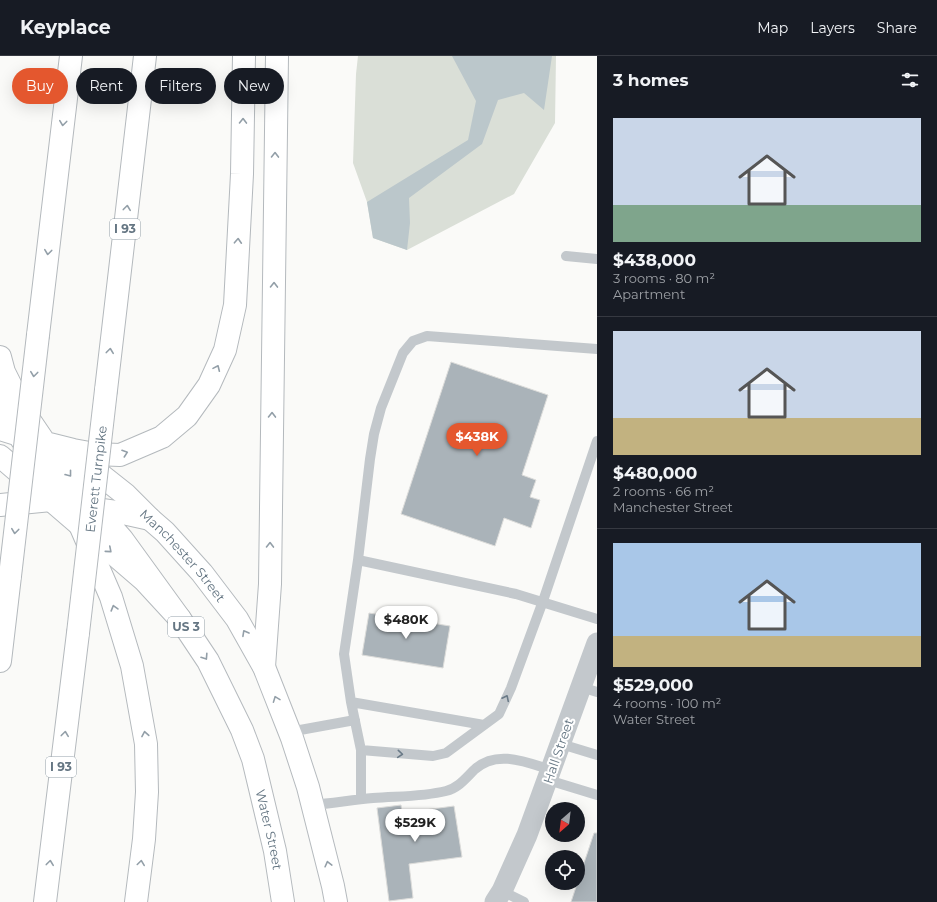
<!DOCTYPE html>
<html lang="en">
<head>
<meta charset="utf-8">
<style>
	body { margin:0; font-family:Montserrat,sans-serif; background:#242831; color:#f1f3f6; height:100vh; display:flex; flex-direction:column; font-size:15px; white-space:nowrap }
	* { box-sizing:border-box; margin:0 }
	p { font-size:13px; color:#9ea1a6 }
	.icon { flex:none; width:22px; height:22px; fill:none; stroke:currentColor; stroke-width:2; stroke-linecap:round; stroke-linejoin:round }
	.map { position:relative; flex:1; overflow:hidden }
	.side { display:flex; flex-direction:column; background:#171b24; width:340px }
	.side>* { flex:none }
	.hud { position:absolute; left:12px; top:12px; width:380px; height:36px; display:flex; gap:8px }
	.needle { width:26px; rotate:208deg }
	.controls { position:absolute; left:545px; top:746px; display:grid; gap:8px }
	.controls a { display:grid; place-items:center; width:40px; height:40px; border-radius:50%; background:#171b24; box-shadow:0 4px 16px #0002; font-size:20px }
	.price { position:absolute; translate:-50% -34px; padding:0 9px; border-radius:14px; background:#fff; color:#222; font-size:13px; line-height:26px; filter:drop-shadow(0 1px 2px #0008) }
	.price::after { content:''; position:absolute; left:50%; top:24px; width:12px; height:9px; margin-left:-6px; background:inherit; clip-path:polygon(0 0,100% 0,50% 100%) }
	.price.selected { background:#e4572e; color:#fff }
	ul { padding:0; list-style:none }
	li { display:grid; align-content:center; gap:8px; height:212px; padding:0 16px }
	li+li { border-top:1px solid #363941 }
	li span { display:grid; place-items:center; height:124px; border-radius:0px; color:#555 }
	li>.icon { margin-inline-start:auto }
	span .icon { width:72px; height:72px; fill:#fffc; stroke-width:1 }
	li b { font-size:17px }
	h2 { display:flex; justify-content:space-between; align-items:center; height:48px; padding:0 16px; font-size:17px }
	.pill { padding:0 14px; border-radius:18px; background:#171b24; box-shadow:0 4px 16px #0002; font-size:14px; line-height:36px }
	.pill.selected { background:#e4572e; color:#fff }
	header { display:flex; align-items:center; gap:24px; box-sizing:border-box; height:56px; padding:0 20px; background:#171b24; border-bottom:1px solid #363941 }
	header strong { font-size:19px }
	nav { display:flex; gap:22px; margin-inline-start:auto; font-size:14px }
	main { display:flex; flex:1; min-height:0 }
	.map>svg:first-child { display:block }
	.green { fill:#dadfd7 }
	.water { fill:#bbc7cb }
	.building { fill:#aab3b9; stroke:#dcdcda }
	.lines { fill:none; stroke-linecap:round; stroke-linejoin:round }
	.primary-casing { stroke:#b5babe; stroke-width:24 }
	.highway-casing { stroke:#b4b9bd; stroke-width:24 }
	.lane { stroke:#c3c8cc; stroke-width:10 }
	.street { stroke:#c3c8cc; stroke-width:21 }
	.primary { stroke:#fff; stroke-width:22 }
	.highway { stroke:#fff; stroke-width:22 }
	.highway-bridge-casing { stroke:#b4b9bd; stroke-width:24; stroke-linecap:butt }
	.highway-bridge { stroke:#fff; stroke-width:22 }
	.oneway { stroke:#939fa8 }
	.oneway2 { stroke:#6a7a87 }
	.labels { text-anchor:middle; stroke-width:4; stroke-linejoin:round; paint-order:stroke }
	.shield { fill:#fff; stroke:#939fa8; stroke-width:1 }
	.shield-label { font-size:12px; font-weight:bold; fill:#657683 }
	.street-label { font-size:13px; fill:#657683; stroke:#fff }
</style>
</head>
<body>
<header>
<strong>Keyplace</strong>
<nav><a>Map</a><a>Layers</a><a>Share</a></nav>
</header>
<main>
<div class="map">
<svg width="597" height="846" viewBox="0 0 597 846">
	<rect width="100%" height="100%" fill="#fafaf8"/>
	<!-- green -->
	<path class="green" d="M 358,0 L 556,0 L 555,67 L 514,138 L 407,194 L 373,182 L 367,146 L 353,107 L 356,18 Z"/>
	<!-- water -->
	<path class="water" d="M 452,0 L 552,0 L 544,54 L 524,37 L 498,44 L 482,88 L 409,142 L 410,167 L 407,194 L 373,182 L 367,146 L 468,84 L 476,45 Z"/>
	<!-- building -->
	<path class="building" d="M 451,306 L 548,339 L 522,419 L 536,424 L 530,441 L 540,444 L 531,472 L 504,462 L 495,490 L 401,458 Z
		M 369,557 L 450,570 L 443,612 L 362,599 Z
		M 401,749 L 402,757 L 454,750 L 462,801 L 409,808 L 413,842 L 389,845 L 377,752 Z
		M 594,777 L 597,777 L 597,846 L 571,846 Z"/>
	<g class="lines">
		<defs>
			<g id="primary">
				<path d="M 0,337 L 26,358"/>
				<path id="s1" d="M 0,400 L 145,525 L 180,563 L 208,605 L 242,674 L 253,703 L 275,795 L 283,846"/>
				<path id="s2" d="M 83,405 L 126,439 L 150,463 L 165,476 L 202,517 L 237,563 L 264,611 L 292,682 L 308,731 L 333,830 L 336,846"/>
			</g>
			<path id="highway" d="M 38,279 L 71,0
				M 0,301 L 4,316 L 24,356 L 45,387 L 99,457 L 122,483 L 180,563
				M 106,334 L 145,0
				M 0,353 L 65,444 L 80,469 L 111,541 L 132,610 L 146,688 L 147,736 L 144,783 L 136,846
				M 0,373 L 45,387 L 73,394 L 95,398 L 120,399 L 162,381 L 187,360 L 209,329 L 225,294 L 235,249 L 242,118 L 244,0
				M 0,449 L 51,444 L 65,444 L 95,453 L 123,457 L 150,463
				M 0,605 L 10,520
				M 264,611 L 270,528 L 277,0
				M 45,846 L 78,577"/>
		</defs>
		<!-- primary casing -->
		<use href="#primary" class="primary-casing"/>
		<!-- highway casing -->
		<use href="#highway" class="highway-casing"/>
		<!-- lane -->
		<path class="lane" d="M 566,200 L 597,203
			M 358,504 L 370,403 L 374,378 L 381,352 L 403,297 L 413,285 L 427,280 L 597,293
			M 581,631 L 597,636
			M 351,646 L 361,694 L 361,743
			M 484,669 L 351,646 L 344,598 L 358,504 L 516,538 L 597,563
			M 289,676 L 355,664
			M 561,688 L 597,699
			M 361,694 L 433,700 L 446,697 L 499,658 L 511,632 L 543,545 L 597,385
			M 548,724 L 597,739
			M 313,749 C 333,747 353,744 373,742 C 397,740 422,741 446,735 C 458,732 465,723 474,714 C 496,693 526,706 551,714
			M 502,835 L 524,846"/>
		<!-- street -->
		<path class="street" d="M 495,846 L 502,835 L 527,779 L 597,587"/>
		<!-- primary -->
		<use href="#primary" class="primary"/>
		<!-- highway -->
		<use href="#highway" class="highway"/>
		<defs>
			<g id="highway-bridge">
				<path d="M 10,520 L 38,279"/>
				<path id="s3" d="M 78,577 L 106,334"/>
			</g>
		</defs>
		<!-- highway-bridge casing -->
		<use href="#highway-bridge" class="highway-bridge-casing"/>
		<!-- highway-bridge -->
		<use href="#highway-bridge" class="highway-bridge"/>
	</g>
	<!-- one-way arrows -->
	<defs><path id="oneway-chevron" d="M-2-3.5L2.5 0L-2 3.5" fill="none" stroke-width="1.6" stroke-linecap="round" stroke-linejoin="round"/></defs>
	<g class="oneway">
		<use href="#oneway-chevron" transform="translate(243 65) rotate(-89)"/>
		<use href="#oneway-chevron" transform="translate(63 67) rotate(97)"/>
		<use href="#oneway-chevron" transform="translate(275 99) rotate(-89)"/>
		<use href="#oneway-chevron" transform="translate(127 152) rotate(-83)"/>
		<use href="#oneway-chevron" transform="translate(238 185) rotate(-87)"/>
		<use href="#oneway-chevron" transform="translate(48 196) rotate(97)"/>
		<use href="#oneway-chevron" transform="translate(274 229) rotate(-89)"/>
		<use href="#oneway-chevron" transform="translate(110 295) rotate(-83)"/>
		<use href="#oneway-chevron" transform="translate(217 312) rotate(-66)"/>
		<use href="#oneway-chevron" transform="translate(34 318) rotate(97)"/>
		<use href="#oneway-chevron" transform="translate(272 359) rotate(-89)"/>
		<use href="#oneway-chevron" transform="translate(125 397) rotate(-19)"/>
		<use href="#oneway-chevron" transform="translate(69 418) rotate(52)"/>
		<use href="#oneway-chevron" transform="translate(15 475) rotate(97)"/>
		<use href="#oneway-chevron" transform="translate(270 489) rotate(-89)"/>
		<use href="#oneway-chevron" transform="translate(109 494) rotate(41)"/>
		<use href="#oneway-chevron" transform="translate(114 552) rotate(-106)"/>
		<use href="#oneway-chevron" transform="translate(245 577) rotate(-119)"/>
		<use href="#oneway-chevron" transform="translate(205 601) rotate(57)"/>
		<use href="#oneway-chevron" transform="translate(276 643) rotate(-111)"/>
		<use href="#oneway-chevron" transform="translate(65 678) rotate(-83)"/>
		<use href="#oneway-chevron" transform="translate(145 678) rotate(-100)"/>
		<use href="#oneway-chevron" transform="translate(50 807) rotate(-83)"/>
		<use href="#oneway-chevron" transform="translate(141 807) rotate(-82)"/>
		<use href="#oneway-chevron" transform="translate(328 808) rotate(-104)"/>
	</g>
	<g class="oneway2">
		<use href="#oneway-chevron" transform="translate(506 642) rotate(-64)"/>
		<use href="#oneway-chevron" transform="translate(400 698) rotate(5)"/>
	</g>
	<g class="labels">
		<!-- shield labels -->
		<g class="shield">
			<rect x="110" y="163" width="30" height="20" rx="3"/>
			<rect x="168" y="561" width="36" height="20" rx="3"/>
			<rect x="46" y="701" width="30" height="20" rx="3"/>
		</g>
		<g class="shield-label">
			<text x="125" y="177">I 93</text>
			<text x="186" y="575">US 3</text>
			<text x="61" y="715">I 93</text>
		</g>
		<!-- street labels -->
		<g class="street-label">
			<text dy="5" stroke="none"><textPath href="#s3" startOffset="155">Everett Turnpike</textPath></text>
			<text dy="5" stroke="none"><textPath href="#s2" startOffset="138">Manchester Street</textPath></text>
			<text transform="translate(558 695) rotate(-71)" y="5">Hall Street</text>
			<text dy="5" stroke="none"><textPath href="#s1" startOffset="474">Water Street</textPath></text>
		</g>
	</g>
</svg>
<div class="controls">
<a><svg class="needle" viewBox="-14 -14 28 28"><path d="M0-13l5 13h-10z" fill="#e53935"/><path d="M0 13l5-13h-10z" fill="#9ea1a6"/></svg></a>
<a><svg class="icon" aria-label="locate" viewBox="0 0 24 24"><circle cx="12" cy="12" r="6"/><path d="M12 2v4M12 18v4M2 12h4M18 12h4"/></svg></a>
</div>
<b class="price selected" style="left:477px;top:401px">$438K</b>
<b class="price" style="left:406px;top:584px">$480K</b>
<b class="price" style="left:415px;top:787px">$529K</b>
<div class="hud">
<a class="pill selected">Buy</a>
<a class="pill">Rent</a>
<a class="pill">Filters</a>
<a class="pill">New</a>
</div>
</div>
<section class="side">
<h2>3 homes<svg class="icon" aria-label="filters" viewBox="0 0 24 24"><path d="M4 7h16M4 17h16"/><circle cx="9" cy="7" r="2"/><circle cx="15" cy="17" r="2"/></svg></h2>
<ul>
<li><span style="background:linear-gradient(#c9d6e8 70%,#7fa58c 0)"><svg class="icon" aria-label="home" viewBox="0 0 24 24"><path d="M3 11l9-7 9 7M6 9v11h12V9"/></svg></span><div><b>$438,000</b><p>3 rooms · 80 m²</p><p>Apartment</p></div></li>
<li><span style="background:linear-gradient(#c9d6e8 70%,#c2b280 0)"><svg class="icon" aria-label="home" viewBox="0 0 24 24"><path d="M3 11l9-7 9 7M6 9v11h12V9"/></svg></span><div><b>$480,000</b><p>2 rooms · 66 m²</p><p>Manchester Street</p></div></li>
<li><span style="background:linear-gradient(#a9c7e8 75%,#c2b280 0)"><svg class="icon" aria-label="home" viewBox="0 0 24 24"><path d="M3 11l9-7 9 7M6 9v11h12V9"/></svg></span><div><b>$529,000</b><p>4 rooms · 100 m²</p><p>Water Street</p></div></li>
</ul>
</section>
</main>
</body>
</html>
